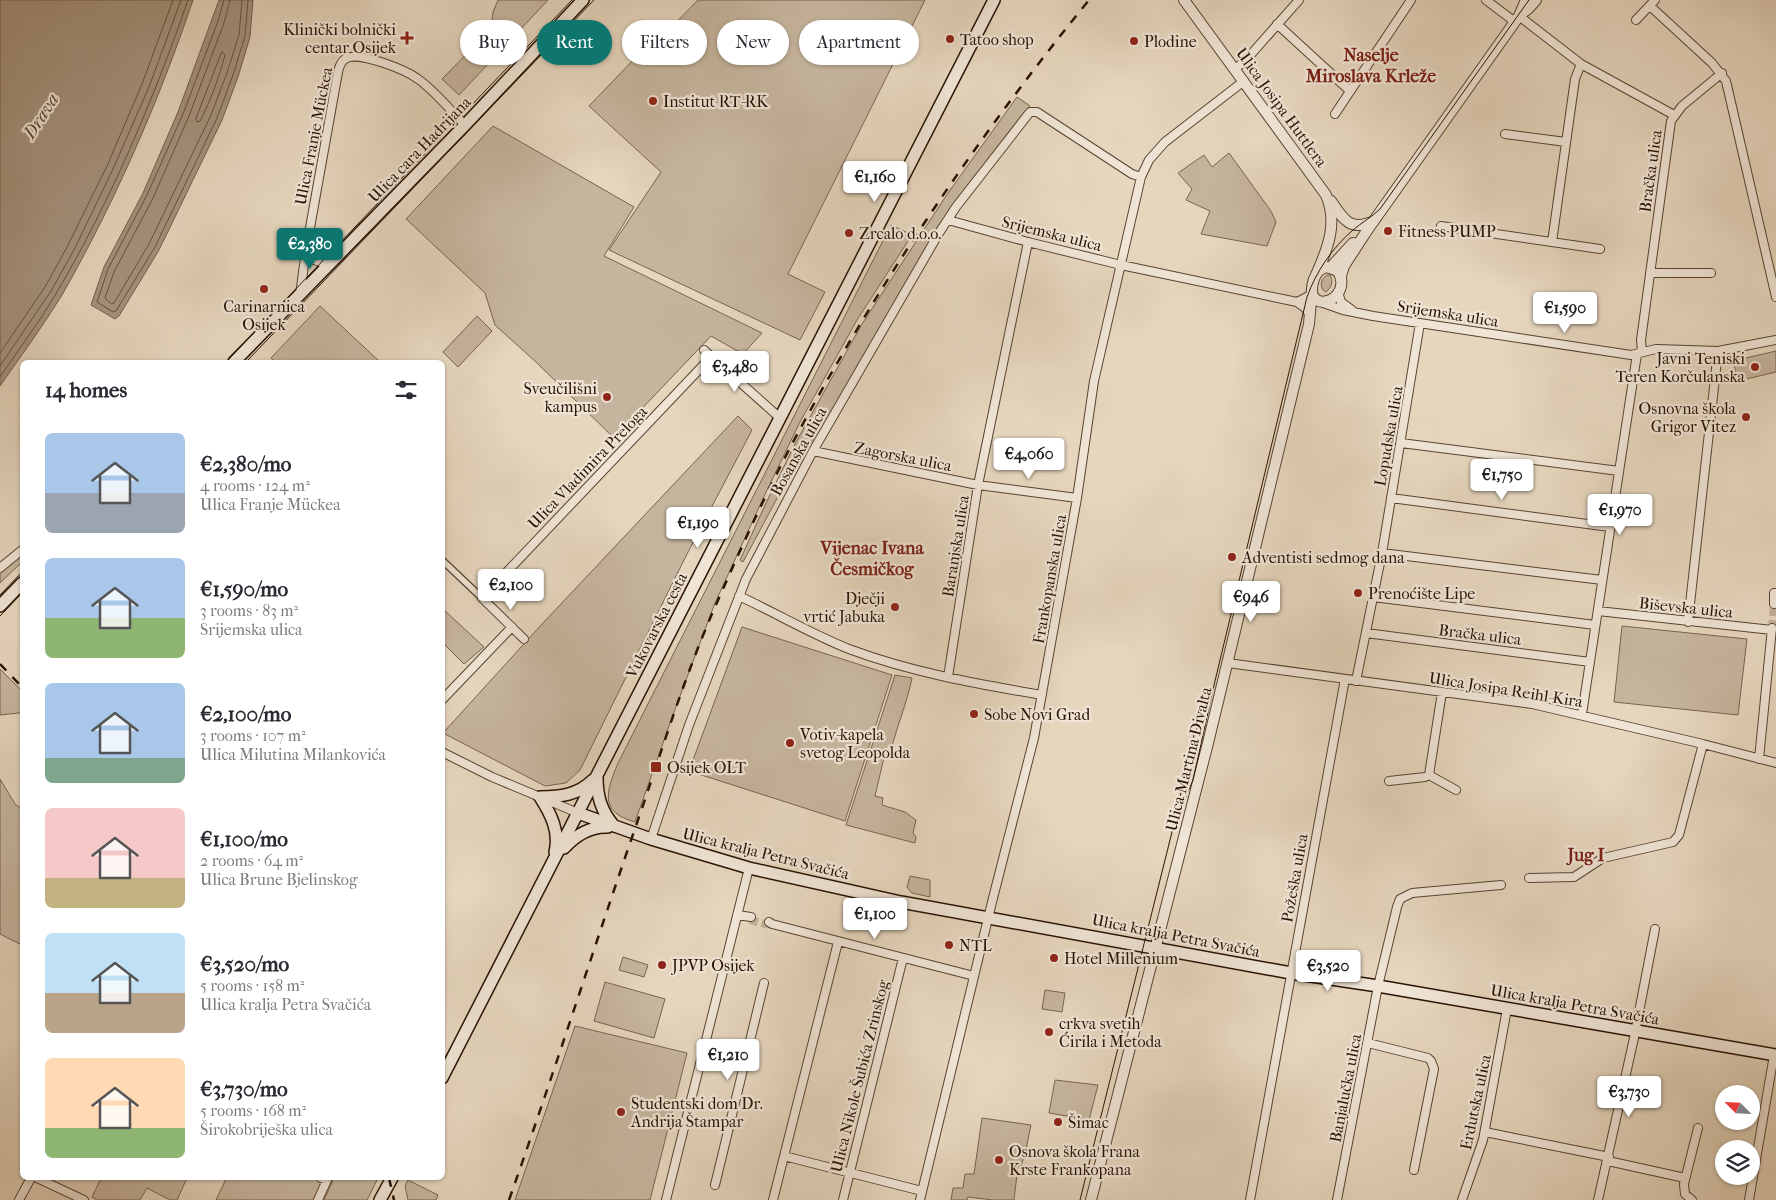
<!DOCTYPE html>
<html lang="en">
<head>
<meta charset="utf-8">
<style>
	body { margin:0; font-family:"IM FELL French Canon",serif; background:#f7f7f7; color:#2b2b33; height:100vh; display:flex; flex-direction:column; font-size:19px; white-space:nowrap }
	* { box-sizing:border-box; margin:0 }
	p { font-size:16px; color:#7c7c81 }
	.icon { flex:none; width:28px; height:28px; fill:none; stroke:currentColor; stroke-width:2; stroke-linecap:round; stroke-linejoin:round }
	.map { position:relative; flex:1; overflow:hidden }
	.side { position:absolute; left:20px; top:360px; width:425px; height:820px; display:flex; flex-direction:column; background:#fff; border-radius:8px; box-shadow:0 1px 4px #0004 }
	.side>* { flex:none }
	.banner { position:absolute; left:460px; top:20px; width:475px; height:45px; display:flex; gap:10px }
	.needle { width:32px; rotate:294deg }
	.controls { position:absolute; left:1715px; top:1085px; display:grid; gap:10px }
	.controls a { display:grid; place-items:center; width:45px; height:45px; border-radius:50%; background:#fff; box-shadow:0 1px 4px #0004; font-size:25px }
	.price { position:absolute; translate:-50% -42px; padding:0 11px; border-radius:5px; background:#fff; color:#222; font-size:16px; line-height:32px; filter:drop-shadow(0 1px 2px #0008) }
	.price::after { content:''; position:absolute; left:50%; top:30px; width:15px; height:11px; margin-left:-8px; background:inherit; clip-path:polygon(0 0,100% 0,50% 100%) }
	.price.on { background:#0f766e; color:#fff }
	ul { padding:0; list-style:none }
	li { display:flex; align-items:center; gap:15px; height:125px; padding:0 25px }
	li span { display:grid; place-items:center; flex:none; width:140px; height:100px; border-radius:8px; color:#555 }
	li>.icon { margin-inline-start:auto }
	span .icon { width:60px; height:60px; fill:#fffc; stroke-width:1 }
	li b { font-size:21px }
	h2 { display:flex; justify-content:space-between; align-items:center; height:60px; padding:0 25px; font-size:21px }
	.tag { padding:0 18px; border-radius:22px; background:#fff; box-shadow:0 1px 4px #0004; font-size:18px; line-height:45px }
	.tag.on { background:#0f766e; color:#fff }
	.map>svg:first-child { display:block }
	.green { fill:#c6b59e; stroke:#776450 }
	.water { fill:#a5937e; stroke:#735f4c }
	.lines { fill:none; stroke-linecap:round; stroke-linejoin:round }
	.shore { stroke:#665240; stroke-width:1 }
	.minor-tunnel { stroke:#c0af98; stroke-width:8; stroke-dasharray:8 4; stroke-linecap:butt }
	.pedestrian-casing { stroke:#584331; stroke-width:8 }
	.minor-casing { stroke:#584331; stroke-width:10 }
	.tertiary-casing { stroke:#584331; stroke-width:12 }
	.secondary-casing { stroke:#281202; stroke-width:14 }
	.pedestrian { stroke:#efe4d5; stroke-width:5.5 }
	.minor { stroke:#efe4d5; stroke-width:8 }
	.tertiary { stroke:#efe4d5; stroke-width:10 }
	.secondary { stroke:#efe4d5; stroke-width:11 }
	.tram { stroke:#281202; stroke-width:1 }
	.rail { stroke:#281202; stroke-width:2.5; stroke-dasharray:9 9; stroke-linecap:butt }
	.poi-dot { fill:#8f2418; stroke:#efe4d5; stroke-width:2 }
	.labels { text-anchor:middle; stroke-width:4.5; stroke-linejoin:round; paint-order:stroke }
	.poi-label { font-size:16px; fill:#281202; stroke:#efe4d5; text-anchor:start }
	.street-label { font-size:16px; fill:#281202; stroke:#efe4d5 }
	.neighbourhood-label { font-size:18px; font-weight:bold; fill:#7a1f14; stroke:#efe4d5 }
	.water-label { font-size:18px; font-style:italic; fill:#5a4634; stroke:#efe4d5 }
</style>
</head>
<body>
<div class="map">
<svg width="1776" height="1200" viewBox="0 0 1776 1200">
	<rect width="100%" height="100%" fill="#e6d6be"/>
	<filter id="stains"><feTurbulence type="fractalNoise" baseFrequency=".004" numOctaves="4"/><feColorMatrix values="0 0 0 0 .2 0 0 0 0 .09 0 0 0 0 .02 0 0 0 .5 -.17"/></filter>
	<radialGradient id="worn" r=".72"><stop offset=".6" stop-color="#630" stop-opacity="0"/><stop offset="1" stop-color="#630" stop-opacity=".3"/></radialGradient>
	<!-- green -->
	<path class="green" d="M 498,0 L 548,0 L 459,95 L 442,79 L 491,29 L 493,12 Z
		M 698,0 L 925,0 L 788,274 L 825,292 L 800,340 L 609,250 L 661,172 L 589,106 L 665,27 L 669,30 Z
		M 1017,97 L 1030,106 L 957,199 L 802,464 L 797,461 L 743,562 L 740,560 L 766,503 L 796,442 L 862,324 L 948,193 Z
		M 493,126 L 634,207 L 604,256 L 762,333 L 743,354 L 711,336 L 614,438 L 537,363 L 495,325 L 485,293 L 406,219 Z
		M 1229,153 L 1271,211 L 1276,222 L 1267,246 L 1201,234 L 1210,211 L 1186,200 L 1192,189 L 1178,173 L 1204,155 L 1212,167 Z
		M 891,225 L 912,235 L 857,320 L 800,422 L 767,490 L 715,603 L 674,712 L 635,822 C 599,812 606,792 618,763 Z
		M 1327,275 L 1330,275 C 1334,281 1331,288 1326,292 L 1323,290 C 1320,285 1321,279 1327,275 Z
		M 320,306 L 380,362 L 276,362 L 271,358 Z
		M 477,316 L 492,331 L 458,367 L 443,352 Z
		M 1776,351 L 1776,372 L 1738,381 L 1733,361 Z
		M 738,416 L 752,430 L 686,556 L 580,770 L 566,783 L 545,786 L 443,733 L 543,623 Z
		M 22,554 L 22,562 L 0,583 L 0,572 Z
		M 442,608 L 484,647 L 464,664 L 443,643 Z
		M 1622,626 L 1747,639 L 1738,715 L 1614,702 Z
		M 742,627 L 892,675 L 845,821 L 689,771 Z
		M 0,669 L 22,691 L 22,709 L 19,713 L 0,715 Z
		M 895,675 L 912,678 C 907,703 897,726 891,750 L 886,749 L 875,796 L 883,798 L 882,805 L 905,812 L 916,820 L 913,833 L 916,837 L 915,843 L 846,825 Z
		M 0,779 L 15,804 L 22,809 L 22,945 L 0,934 Z
		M 910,876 L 930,880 L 930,897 L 912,893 L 907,887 Z
		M 623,957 L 648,965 L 644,977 L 619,970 Z
		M 605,982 L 665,999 L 654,1038 L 594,1021 Z
		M 1045,990 L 1065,993 L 1062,1012 L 1042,1009 Z
		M 575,1026 L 687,1053 L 650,1200 L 515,1200 Z
		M 1055,1080 L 1098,1085 L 1089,1120 L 1049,1113 Z
		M 982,1118 L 1031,1125 L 1025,1154 L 1021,1166 L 1018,1166 L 1014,1200 L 993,1200 L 968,1197 L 967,1200 L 951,1200 L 953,1188 L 963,1188 L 965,1174 L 974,1174 Z
		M 101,1178 L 187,1178 L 177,1200 L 170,1200 L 147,1188 L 140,1200 L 97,1200 L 92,1197 Z
		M 225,1178 L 315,1178 L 324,1182 L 315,1200 L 216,1200 L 226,1179 Z
		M 334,1178 L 378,1178 L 367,1200 L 324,1200 Z
		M 408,1180 L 438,1195 L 436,1200 L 408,1200 L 405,1186 Z"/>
	<!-- water -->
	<path class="water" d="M 0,0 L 193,0 C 159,101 115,202 62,295 C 43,326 21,356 0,386 Z
		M 219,0 L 253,0 L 250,37 L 238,77 L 222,120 L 159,250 L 119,316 L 115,319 L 91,305 L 104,267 L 143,193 L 178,112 Z"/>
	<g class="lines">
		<!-- shore -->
		<path class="shore" d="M 224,0 L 218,21 L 183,114 L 147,195 L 108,269 L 97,302 L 113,312 L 116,311 L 155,247 L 217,118 L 233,75 L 245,36 L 248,0
			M 230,0 L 224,23 L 189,116 L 153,198 L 114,272 L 105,298 L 111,304 L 114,303 L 149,244 L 211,115 L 227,73 L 239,35 L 242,0
			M 222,52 L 225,55 C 219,77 211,100 200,121 L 197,122 L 196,119 Z
			M 0,353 L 45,287 L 67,247 L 107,166 L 142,84 L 173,0
			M 0,366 L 51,291 L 74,250 L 113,169 L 149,87 L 181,0
			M 0,377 C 19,349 40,321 57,292 C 111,200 153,101 188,0"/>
		<!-- minor-tunnel -->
		<path class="minor-tunnel" d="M 1772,628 L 1774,604
			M 750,920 L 768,925"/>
		<defs>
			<path id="pedestrian" d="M 442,560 L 482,598"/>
			<path id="minor" d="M 1486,0 L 1515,22
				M 1650,6 L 1712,63 L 1726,81 L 1776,297
				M 1519,16 L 1581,64 L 1674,115
				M 1636,20 L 1655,0
				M 1277,24 L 1350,91
				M 1235,69 L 1246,60 L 1299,0
				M 1335,114 L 1411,0
				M 1505,134 L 1566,142
				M 948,220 L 1028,242 L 1121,265 L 1297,302
				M 1441,226 L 1600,249
				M 1552,242 L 1575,79 L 1581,64
				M 306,250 C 310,260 320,264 331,263
				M 1650,273 L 1711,273
				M 1338,292 L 1341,302 L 1352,310
				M 300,295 L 306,250 L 338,72 C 339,68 340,62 345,59 C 357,50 406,70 418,79 C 435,91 450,110 465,125
				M 1323,303 L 1343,310 L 1373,316 L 1631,355 L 1656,349 L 1718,351 L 1776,340
				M 1310,315 L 1305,308 L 1297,302 L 1307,297 L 1312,293
				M 704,350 L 780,418
				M 1642,352 L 1641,340 L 1671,121 L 1682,106 L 1722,73
				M 1401,443 L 1619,471
				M 813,451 L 978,485 L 1077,498
				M 1391,498 L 1610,527
				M 1382,553 L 1602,580
				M 0,568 L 22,550
				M 739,596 C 776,613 811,634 849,649 C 910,672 977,684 1042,695
				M 1373,597 L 1595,625
				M 1774,604 L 1774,593 L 1776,593
				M 1598,611 L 1772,630
				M 1688,622 L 1718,351
				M 1366,633 L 1590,662
				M 524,639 L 482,598 L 712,356
				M 1228,663 L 1532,704 L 1703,744 L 1776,763
				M 948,677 L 978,485 L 1028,242
				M 1356,681 L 1382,553 L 1420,323
				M 442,700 L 512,627
				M 1582,714 L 1637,354
				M 442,752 L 492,777 L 578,813
				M 1759,759 L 1772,628
				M 1429,775 L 1456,790
				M 1389,781 L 1425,777 L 1429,775 L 1442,692
				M 651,839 L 689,725 L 746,579 L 813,451 L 939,233 L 956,207 L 1030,112 L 1037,112 L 1132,174 L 1141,177
				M 1529,878 L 1574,877 L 1603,858 L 1673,842 L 1679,835 L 1703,744
				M 737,915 L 751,917
				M 769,922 L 772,924 L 974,976
				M 1368,1043 L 1428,1058 L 1431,1061 L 1434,1069 L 1414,1170
				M 1485,1132 L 1609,1157
				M 784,1156 L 922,1191
				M 1608,1161 L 1685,1178
				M 37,1178 L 84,1200
				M 715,1185 L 764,983
				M 19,1200 L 31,1178
				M 318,1200 L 327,1180 L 321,1178
				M 666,1200 L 749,868
				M 773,1200 L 838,942
				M 843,1200 L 903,958
				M 920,1200 L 992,902 L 1034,738 L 1077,498 L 1094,381 L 1141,177 L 1149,160 L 1165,142 L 1244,81
				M 1250,1200 L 1345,679
				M 1337,1200 L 1378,986 L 1397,907 L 1400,899 L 1412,893 L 1501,885
				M 1462,1200 L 1483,1140 L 1507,1009
				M 1598,1200 L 1634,1038 L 1655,929
				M 1692,1200 L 1685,1194 L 1684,1184 L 1698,1128
				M 1749,1200 L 1774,1055"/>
			<path id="tertiary" d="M 1184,0 L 1326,195 C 1338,223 1328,248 1316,275
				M 1520,15 L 1529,8 L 1536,0
				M 1331,201 C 1343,219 1350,232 1374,221
				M 1327,267 L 1338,271 C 1355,302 1301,317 1314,279 C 1316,273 1321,268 1327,267 Z
				M 1331,267 L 1353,243
				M 1341,276 L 1344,266 L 1368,229 L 1519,16 L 1526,0
				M 1091,1200 L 1208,743 L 1309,324 L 1312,289"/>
			<path id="secondary" d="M 234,362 L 465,125 L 583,0
				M 0,606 L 22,583
				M 597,777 C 597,796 601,811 614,826
				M 540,797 C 551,814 560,832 555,852
				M 540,797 C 560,797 578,795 593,780
				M 578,813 L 651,839 L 749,868 L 901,902 L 1291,973 L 1378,986 L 1776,1055
				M 564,848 C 576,835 590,826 608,827
				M 442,1078 L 994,0
				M 380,1200 L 392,1178"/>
		</defs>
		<!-- pedestrian casing -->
		<use href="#pedestrian" class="pedestrian-casing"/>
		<!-- minor casing -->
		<use href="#minor" class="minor-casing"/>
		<!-- tertiary casing -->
		<use href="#tertiary" class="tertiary-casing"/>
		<!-- secondary casing -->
		<use href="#secondary" class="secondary-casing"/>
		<!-- pedestrian -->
		<use href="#pedestrian" class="pedestrian"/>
		<!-- minor -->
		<use href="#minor" class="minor"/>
		<!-- tertiary -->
		<use href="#tertiary" class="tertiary"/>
		<!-- secondary -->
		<use href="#secondary" class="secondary"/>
		<!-- tram -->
		<path class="tram" d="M 226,362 L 572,0
			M 246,362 L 594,0
			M 0,595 L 22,572
			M 0,616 L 22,593
			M 1174,824 L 1193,780 L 1215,681 L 1307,297 C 1316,272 1332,248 1353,230 C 1361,223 1372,217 1380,209 L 1529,0
			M 1080,1200 L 1174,824 L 1194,735 L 1203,714"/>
		<!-- rail -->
		<path class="rail" d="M 0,664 L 22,687
			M 389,1178 L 394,1200
			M 509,1200 C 554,1073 595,944 639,817 C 663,747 685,675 715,607 C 741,548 768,488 799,431 C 882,278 979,135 1089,0"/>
	</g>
	<!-- markers -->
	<g class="poi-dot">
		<path d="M404.5 30.5h5v5h5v5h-5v5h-5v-5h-5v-5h5z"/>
		<circle cx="950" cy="39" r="5"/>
		<circle cx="1134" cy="41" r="5"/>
		<circle cx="653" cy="101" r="5"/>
		<circle cx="1388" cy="231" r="5"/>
		<circle cx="849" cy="233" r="5"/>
		<circle cx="264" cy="289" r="5"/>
		<circle cx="1755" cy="367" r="5"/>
		<circle cx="607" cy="397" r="5"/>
		<circle cx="1746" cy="417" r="5"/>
		<circle cx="1232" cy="557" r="5"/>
		<circle cx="1358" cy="593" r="5"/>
		<circle cx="895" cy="607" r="5"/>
		<circle cx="974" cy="714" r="5"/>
		<circle cx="790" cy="743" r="5"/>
		<rect x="650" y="761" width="12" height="12" rx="2.5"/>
		<circle cx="949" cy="945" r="5"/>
		<circle cx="1054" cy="958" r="5"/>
		<circle cx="662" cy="965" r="5"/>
		<circle cx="1049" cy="1032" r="5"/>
		<circle cx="621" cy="1112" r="5"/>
		<circle cx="1058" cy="1122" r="5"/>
		<circle cx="999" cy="1160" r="5"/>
	</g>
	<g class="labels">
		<!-- poi labels -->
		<g class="poi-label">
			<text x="396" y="35" text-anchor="end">Klinički bolnički<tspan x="396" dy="18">centar Osijek</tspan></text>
			<text x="960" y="45">Tatoo shop</text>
			<text x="1144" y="47">Plodine</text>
			<text x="663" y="107">Institut RT-RK</text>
			<text x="1398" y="237">Fitness PUMP</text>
			<text x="859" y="239">Zrcalo d.o.o.</text>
			<text x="264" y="312" text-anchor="middle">Carinarnica<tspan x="264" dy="18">Osijek</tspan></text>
			<text x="1745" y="364" text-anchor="end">Javni Teniski<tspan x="1745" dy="18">Teren Korčulanska</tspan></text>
			<text x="597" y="394" text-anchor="end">Sveučilišni<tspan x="597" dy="18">kampus</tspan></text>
			<text x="1736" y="414" text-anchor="end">Osnovna škola<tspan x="1736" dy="18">Grigor Vitez</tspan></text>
			<text x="1242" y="563">Adventisti sedmog dana</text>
			<text x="1368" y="599">Prenoćište Lipe</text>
			<text x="885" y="604" text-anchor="end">Dječji<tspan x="885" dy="18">vrtić Jabuka</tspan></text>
			<text x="984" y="720">Sobe Novi Grad</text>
			<text x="800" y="740">Votiv-kapela<tspan x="800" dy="18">svetog Leopolda</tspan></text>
			<text x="667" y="773">Osijek OLT</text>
			<text x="959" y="951">NTL</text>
			<text x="1064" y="964">Hotel Millenium</text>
			<text x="672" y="971">JPVP Osijek</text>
			<text x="1059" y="1029">crkva svetih<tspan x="1059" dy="18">Ćirila i Metoda</tspan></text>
			<text x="631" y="1109">Studentski dom Dr.<tspan x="631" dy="18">Andrija Štampar</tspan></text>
			<text x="1068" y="1128">Šimac</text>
			<text x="1009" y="1157">Osnova škola Frana<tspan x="1009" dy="18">Krste Frankopana</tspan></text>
		</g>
		<!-- street labels -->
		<g class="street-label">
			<text transform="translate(1282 107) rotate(54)" y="6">Ulica Josipa Huttlera</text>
			<text transform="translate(313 136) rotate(-79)" y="6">Ulica Franje Mückea</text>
			<text transform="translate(419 149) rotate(-46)" y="6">Ulica cara Hadrijana</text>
			<text transform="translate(1650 171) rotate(-82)" y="6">Bračka ulica</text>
			<text transform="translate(1052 233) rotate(14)" y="6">Srijemska ulica</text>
			<text transform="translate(1448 313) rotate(9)" y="6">Srijemska ulica</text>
			<text transform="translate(1388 436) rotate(-80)" y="6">Lopudska ulica</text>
			<text transform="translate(798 451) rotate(-61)" y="6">Bosanska ulica</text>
			<text transform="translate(903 456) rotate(11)" y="6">Zagorska ulica</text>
			<text transform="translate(587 467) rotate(-46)" y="6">Ulica Vladimira Preloga</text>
			<text transform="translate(955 546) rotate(-81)" y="6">Baranjska ulica</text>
			<text transform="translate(1049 579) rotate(-80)" y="6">Frankopanska ulica</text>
			<text transform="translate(1686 607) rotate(6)" y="6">Biševska ulica</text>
			<text transform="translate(656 625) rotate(-63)" y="6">Vukovarska cesta</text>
			<text transform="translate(1480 634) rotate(7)" y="6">Bračka ulica</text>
			<text transform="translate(1506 689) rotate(9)" y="6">Ulica Josipa Reihl-Kira</text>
			<text transform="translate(1188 759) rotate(-76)" y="6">Ulica Martina Divalta</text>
			<text transform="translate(766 853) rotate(14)" y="6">Ulica kralja Petra Svačića</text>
			<text transform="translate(1294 878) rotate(-80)" y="6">Požeška ulica</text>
			<text transform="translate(1176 935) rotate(11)" y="6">Ulica kralja Petra Svačića</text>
			<text transform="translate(1575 1004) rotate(10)" y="6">Ulica kralja Petra Svačića</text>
			<text transform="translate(859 1076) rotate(-76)" y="6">Ulica Nikole Šubića Zrinskog</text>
			<text transform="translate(1345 1088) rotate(-79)" y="6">Banjalučka ulica</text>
			<text transform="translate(1475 1102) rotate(-78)" y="6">Erdutska ulica</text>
		</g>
		<!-- neighbourhood labels -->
		<g class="neighbourhood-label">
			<text x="1371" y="61">Naselje<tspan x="1371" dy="21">Miroslava Krleže</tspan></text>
			<text x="872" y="554">Vijenac Ivana<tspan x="872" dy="21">Česmičkog</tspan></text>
			<text x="1586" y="861">Jug I</text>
		</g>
		<!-- water labels -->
		<g class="water-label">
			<text transform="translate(41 116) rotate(-57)" y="6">Drava</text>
		</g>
	</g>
	<rect width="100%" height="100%" filter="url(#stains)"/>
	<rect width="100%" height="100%" fill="url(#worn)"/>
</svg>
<div class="controls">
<a><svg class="needle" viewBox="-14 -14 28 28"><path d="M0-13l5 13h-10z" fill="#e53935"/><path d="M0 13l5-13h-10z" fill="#7c7c81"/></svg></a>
<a><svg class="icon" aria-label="layers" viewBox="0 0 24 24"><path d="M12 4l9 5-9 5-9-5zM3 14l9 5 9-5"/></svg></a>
</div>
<b class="price" style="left:875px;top:203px">€1,160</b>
<b class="price on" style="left:310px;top:270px">€2,380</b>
<b class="price" style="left:1565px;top:334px">€1,590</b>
<b class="price" style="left:735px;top:393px">€3,480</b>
<b class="price" style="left:1029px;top:480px">€4,060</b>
<b class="price" style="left:1502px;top:501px">€1,750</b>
<b class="price" style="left:1620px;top:536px">€1,970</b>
<b class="price" style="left:698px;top:549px">€1,190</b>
<b class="price" style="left:511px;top:611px">€2,100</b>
<b class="price" style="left:1251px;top:623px">€946</b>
<b class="price" style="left:875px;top:940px">€1,100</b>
<b class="price" style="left:1328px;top:992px">€3,520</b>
<b class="price" style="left:728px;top:1081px">€1,210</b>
<b class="price" style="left:1629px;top:1118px">€3,730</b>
<div class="banner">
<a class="tag">Buy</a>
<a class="tag on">Rent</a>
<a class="tag">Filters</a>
<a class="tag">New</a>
<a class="tag">Apartment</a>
</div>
<section class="side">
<h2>14 homes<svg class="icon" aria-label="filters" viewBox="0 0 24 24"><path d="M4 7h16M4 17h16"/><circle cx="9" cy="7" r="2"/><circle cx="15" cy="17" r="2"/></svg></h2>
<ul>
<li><span style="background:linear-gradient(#a9c7e8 60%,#9aa5b1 0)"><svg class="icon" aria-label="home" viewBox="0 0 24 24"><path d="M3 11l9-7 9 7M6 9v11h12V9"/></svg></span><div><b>€2,380/mo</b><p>4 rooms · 124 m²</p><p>Ulica Franje Mückea</p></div></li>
<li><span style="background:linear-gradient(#a9c7e8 60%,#8fb573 0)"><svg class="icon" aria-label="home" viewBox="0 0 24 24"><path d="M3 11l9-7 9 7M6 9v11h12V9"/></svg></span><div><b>€1,590/mo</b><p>3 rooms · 83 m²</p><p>Srijemska ulica</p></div></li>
<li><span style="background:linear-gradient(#a9c7e8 75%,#7fa58c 0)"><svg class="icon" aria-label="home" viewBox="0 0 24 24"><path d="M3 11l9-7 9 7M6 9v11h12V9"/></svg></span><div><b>€2,100/mo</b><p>3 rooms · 107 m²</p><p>Ulica Milutina Milankovića</p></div></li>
<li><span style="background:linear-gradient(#f6c9c9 70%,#c2b280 0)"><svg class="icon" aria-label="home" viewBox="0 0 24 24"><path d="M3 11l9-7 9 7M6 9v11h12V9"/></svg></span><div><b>€1,100/mo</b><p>2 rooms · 64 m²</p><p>Ulica Brune Bjelinskog</p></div></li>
<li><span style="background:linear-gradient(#bfe0f5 60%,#b9a48a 0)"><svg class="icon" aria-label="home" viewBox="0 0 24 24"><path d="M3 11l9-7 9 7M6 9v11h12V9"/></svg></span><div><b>€3,520/mo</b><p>5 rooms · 158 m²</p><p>Ulica kralja Petra Svačića</p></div></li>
<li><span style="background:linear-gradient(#ffd9b3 70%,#8fb573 0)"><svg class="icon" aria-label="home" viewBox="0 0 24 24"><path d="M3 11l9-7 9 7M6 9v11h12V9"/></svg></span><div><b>€3,730/mo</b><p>5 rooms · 168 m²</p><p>Širokobriješka ulica</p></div></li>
</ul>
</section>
</div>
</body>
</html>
